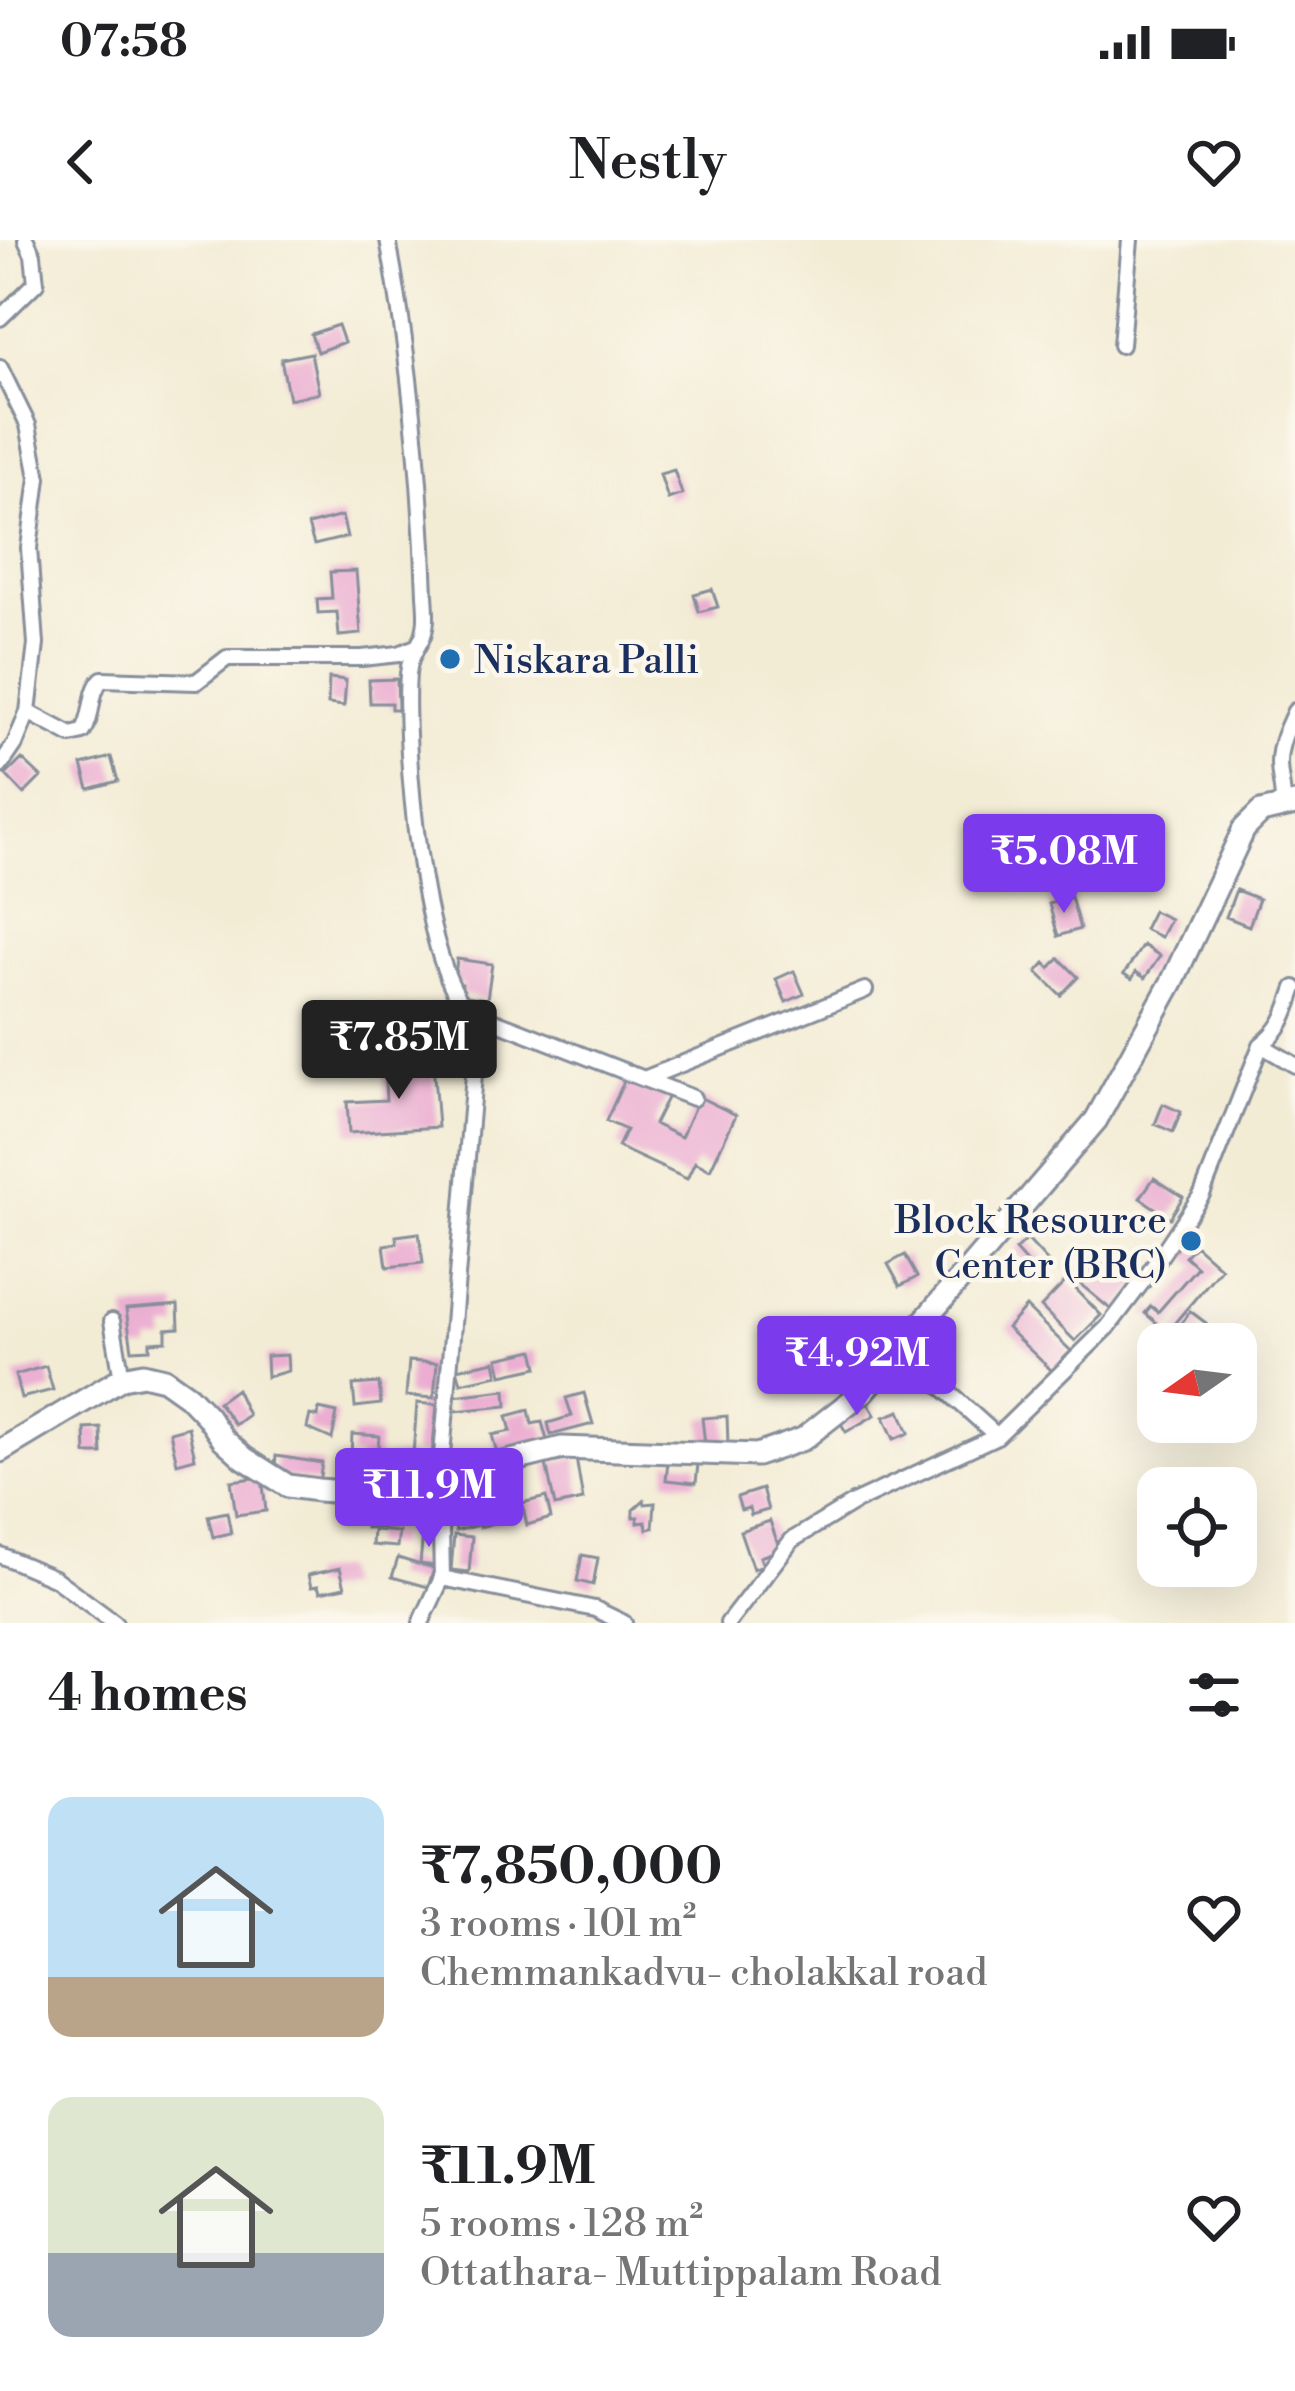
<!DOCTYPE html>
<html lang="en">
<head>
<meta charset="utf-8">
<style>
	body { margin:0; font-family:"Libre Bodoni",serif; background:#f6f6f6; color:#202124; height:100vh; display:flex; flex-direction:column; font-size:45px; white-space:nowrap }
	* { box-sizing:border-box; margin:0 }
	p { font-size:39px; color:#757577 }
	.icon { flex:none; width:66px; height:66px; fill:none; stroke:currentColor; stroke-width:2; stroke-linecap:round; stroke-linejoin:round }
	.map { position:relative; height:1383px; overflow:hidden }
	.details { display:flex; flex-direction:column; background:#fff; flex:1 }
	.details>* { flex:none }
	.needle { width:78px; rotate:256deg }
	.tools { position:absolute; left:1137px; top:1083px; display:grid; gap:24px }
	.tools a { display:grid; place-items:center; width:120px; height:120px; border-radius:24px; background:#fff; box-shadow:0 12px 48px #0002; font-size:60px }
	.price { position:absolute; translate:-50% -102px; padding:0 27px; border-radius:12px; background:#7c3aed; color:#fff; font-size:39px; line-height:78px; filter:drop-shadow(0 3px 6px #0008) }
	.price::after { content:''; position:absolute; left:50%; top:72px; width:36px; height:27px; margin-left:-18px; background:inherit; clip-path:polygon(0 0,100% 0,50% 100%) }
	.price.active { background:#222; color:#fff }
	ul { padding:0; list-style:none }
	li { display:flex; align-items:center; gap:36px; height:300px; padding:0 48px }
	li span { display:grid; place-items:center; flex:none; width:336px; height:240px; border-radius:24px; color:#555 }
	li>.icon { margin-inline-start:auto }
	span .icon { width:144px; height:144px; fill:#fffc; stroke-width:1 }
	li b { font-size:51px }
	h2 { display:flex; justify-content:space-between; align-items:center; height:144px; padding:0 48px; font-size:51px }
	.status { display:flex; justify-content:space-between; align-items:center; height:84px; padding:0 60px; background:#fff; direction:ltr }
	.status svg { height:33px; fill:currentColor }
	header { display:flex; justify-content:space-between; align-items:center; height:156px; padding:0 48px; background:#fff; font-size:54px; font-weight:600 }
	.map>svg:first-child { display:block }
	.building { fill:#ebaed2 }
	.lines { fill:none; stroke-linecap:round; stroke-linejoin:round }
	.minor-casing { stroke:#878e9a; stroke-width:20 }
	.secondary-casing { stroke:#878e9a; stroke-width:27 }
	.minor { stroke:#fff; stroke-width:14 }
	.secondary { stroke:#fff; stroke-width:21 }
	.poi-dot { fill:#1f6fb2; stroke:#fbf7ec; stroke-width:4.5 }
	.labels { text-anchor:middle; stroke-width:9; stroke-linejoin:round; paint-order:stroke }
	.poi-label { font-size:39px; fill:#1b2f5e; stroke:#fbf7ec; text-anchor:start }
</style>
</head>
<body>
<div class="status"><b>07:58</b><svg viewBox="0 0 49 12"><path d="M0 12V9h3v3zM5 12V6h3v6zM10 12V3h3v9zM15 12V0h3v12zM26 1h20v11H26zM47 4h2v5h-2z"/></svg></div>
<header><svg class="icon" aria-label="back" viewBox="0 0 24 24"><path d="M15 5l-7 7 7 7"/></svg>Nestly<svg class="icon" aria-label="heart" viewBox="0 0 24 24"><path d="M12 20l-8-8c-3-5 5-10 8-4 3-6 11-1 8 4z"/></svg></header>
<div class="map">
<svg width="1295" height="1383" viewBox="0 0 1295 1383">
	<rect width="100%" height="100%" fill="#fbf7ec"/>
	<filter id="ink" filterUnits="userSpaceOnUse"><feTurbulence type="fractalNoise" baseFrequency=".00833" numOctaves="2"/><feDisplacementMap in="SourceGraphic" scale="24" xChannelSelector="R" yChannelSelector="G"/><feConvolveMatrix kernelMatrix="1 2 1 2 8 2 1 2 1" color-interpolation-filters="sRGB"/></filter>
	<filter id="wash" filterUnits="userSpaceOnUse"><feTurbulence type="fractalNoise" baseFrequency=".004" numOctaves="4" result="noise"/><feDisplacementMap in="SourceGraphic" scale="48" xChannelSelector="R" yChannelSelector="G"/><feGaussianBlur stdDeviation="2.7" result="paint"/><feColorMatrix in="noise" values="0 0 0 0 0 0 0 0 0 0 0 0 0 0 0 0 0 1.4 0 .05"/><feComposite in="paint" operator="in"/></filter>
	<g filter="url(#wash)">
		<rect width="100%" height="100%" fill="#f3ecd5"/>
		<g id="blocks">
			<!-- building -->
			<path class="building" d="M 338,85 L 344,102 L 317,112 L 311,94 Z
				M 311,113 L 319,153 L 289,159 L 281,119 Z
				M 674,230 L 682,254 L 668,259 L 660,234 Z
				M 342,276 L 347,297 L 314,305 L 308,285 Z
				M 356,331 L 361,394 L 339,396 L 337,372 L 318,373 L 317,359 L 332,358 L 330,332 Z
				M 712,349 L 718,367 L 699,372 L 694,354 Z
				M 329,438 L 346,440 L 344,466 L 328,464 Z
				M 397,439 L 398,469 L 391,469 L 391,463 L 370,463 L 369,440 Z
				M 111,517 L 118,541 L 89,549 L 82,525 Z
				M 22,519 L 41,537 L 24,554 L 6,535 Z
				M 994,596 L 1012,597 L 1010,626 L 991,627 Z
				M 1236,650 L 1259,659 L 1249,686 L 1226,677 Z
				M 1071,657 L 1080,689 L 1058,696 L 1049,664 Z
				M 1153,671 L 1170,679 L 1161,697 L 1144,689 Z
				M 1143,705 L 1160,716 L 1145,738 L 1136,732 L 1132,739 L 1124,734 Z
				M 1059,718 L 1078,737 L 1061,755 L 1037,732 L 1045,723 L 1050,728 Z
				M 457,719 L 492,724 L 487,759 L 461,755 L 462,744 L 454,743 Z
				M 794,731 L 804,754 L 786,762 L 776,739 Z
				M 433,823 L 438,887 L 349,893 L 347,862 L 386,860 L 384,826 Z
				M 626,837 L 668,856 L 654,884 L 681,897 L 699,857 L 736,875 L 710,930 L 695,922 L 687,939 L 618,907 L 626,890 L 606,881 Z
				M 1163,864 L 1181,872 L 1173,892 L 1155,884 Z
				M 1154,938 L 1183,957 L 1170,978 L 1140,958 Z
				M 419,993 L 423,1023 L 387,1027 L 384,1005 L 397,1003 L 396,996 Z
				M 1027,999 L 1051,1025 L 1038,1036 L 1015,1010 Z
				M 1195,1005 L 1221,1028 L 1167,1092 L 1145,1073 L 1151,1066 L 1158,1072 L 1197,1027 L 1185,1016 Z
				M 1077,1012 L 1087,1020 L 1090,1015 L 1114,1035 L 1117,1031 L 1122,1035 L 1126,1030 L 1141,1043 L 1115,1073 L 1068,1034 L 1071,1031 L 1065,1027 Z
				M 905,1015 L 917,1037 L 900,1046 L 888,1024 Z
				M 1067,1040 L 1101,1075 L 1075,1101 L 1041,1067 Z
				M 178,1065 L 179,1088 L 166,1089 L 166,1101 L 150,1102 L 150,1109 L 132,1110 L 126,1069 Z
				M 1026,1067 L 1071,1111 L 1052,1131 L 1007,1088 Z
				M 1190,1071 L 1206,1083 L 1187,1104 L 1174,1094 Z
				M 874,1077 L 882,1089 L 860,1103 L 852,1091 Z
				M 931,1088 L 951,1112 L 935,1125 L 915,1101 Z
				M 534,1110 L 538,1127 L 502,1135 L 498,1118 Z
				M 287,1115 L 288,1131 L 267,1137 L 266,1116 Z
				M 409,1121 L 437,1123 L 434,1158 L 406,1156 Z
				M 495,1121 L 498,1135 L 461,1143 L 457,1129 Z
				M 46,1126 L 53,1150 L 21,1158 L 15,1135 Z
				M 379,1143 L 381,1164 L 355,1167 L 353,1145 Z
				M 236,1149 L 248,1175 L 235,1185 L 218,1162 Z
				M 506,1150 L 507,1166 L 454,1171 L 453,1156 Z
				M 584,1153 L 593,1184 L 551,1195 L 548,1183 L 572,1176 L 566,1158 Z
				M 417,1163 L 437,1165 L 432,1216 L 413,1214 Z
				M 868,1163 L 875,1175 L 846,1192 L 839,1180 Z
				M 319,1169 L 337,1173 L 332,1199 L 307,1188 L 310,1175 L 318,1177 Z
				M 529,1170 L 532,1184 L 542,1182 L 547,1200 L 497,1213 L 492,1195 L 511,1191 L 507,1176 Z
				M 900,1171 L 909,1193 L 894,1199 L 884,1177 Z
				M 727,1176 L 728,1204 L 705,1204 L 702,1178 Z
				M 188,1187 L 195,1218 L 177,1223 L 170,1192 Z
				M 101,1188 L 102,1214 L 86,1214 L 85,1189 Z
				M 352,1194 L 379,1196 L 376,1234 L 359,1232 L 360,1217 L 351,1216 Z
				M 276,1216 L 322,1223 L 319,1243 L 274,1235 Z
				M 409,1216 L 411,1235 L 380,1238 L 379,1219 Z
				M 576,1218 L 583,1260 L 555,1266 L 546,1224 Z
				M 668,1221 L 698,1224 L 696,1243 L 666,1240 Z
				M 505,1232 L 508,1245 L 451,1261 L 448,1249 Z
				M 262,1237 L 266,1271 L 236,1275 L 231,1241 Z
				M 762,1249 L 768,1270 L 751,1275 L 749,1268 L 741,1270 L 737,1257 Z
				M 493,1257 L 500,1281 L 480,1287 L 473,1262 Z
				M 546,1257 L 551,1278 L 527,1285 L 522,1263 Z
				M 470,1259 L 476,1286 L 456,1291 L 450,1263 Z
				M 644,1260 L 645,1264 L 655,1263 L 653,1288 L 647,1289 L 646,1282 L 638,1283 L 638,1277 L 633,1277 L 633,1270 Z
				M 415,1261 L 416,1287 L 366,1288 L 366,1262 Z
				M 227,1272 L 231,1293 L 213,1297 L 208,1276 Z
				M 770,1281 L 780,1310 L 760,1317 L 763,1325 L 753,1329 L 740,1291 Z
				M 373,1290 L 399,1292 L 397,1307 L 372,1305 Z
				M 423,1293 L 438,1295 L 436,1326 L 420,1324 Z
				M 454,1295 L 472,1297 L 469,1332 L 451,1330 Z
				M 582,1315 L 598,1318 L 593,1345 L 577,1341 Z
				M 398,1318 L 434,1329 L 428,1347 L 392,1337 Z
				M 340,1328 L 345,1347 L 320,1352 L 318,1346 L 311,1347 L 308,1335 Z"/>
		</g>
	</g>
	<g filter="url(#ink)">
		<use href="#blocks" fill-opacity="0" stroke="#878e9a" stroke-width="3"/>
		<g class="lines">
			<defs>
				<path id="minor" d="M 388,0 C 410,118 421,236 425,355 C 426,370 428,387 421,400 C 415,411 409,420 408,434 C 403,500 421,728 469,771 L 693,858
					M 0,78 L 36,43 L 33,15 L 26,0
					M 1121,105 L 1130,0
					M 0,128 L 28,185 L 38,238 L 29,308 L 36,404 L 28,472 L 71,495 L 83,492 C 94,476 89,452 102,439 L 196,442 L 227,418 L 362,418 L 399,414 L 416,407
					M 0,526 L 15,504 L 28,472
					M 1283,566 C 1284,551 1279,538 1279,523 C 1279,505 1287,488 1295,471
					M 1261,805 C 1284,787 1286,773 1295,748
					M 1261,805 L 1295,825
					M 644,839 L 865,750
					M 112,1081 L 122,1138
					M 903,1106 L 927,1133 L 997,1196
					M 0,1315 L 54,1338 L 115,1383
					M 442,1338 L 595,1369 L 624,1383
					M 421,1383 L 442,1338 L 440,1239 L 479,775
					M 728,1383 L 792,1300 L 853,1263 L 997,1196 L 1108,1087 L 1149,1033 L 1202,954 L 1261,805"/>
				<path id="secondary" d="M 0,1211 L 122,1138 L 143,1134 L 164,1139 L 188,1156 L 207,1176 L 223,1199 L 244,1218 L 288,1246 L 318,1250 L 357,1253 L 440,1239 L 562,1208 L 757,1215 L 803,1199 L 864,1151 L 1096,880 L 1172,742 L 1244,589 L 1261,572 L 1295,564"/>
			</defs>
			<!-- minor casing -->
			<use href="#minor" class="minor-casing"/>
			<!-- secondary casing -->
			<use href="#secondary" class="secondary-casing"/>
			<!-- minor -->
			<use href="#minor" class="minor"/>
			<!-- secondary -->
			<use href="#secondary" class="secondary"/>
		</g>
	</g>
	<!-- markers -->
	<g class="poi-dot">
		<circle cx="450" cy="419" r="12"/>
		<circle cx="1191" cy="1001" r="12"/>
	</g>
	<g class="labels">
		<!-- poi labels -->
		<g class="poi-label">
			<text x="474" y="433">Niskara Palli</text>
			<text x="1167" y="993" text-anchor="end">Block Resource<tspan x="1167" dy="45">Center (BRC)</tspan></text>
		</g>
	</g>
</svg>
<div class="tools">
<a><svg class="needle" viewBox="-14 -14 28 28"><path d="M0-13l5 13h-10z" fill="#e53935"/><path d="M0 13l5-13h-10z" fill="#757577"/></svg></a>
<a><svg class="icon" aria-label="locate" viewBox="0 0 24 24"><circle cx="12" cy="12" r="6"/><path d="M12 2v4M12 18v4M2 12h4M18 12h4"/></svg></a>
</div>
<b class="price" style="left:1064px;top:676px">₹5.08M</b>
<b class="price active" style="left:399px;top:862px">₹7.85M</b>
<b class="price" style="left:857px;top:1178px">₹4.92M</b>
<b class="price" style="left:429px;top:1310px">₹11.9M</b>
</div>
<section class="details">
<h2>4 homes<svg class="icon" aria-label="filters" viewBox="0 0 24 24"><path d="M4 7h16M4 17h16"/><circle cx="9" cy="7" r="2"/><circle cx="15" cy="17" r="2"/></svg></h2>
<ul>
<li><span style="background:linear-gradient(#bfe0f5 75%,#b9a48a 0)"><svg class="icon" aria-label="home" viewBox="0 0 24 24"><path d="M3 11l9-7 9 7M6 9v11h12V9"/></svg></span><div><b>₹7,850,000</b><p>3 rooms · 101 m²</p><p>Chemmankadvu- cholakkal road</p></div><svg class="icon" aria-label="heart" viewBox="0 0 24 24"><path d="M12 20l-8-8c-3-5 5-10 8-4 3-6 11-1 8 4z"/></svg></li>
<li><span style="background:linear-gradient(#dfe7d0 65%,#9aa5b1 0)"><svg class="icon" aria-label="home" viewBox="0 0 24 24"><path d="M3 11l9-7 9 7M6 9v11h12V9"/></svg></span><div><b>₹11.9M</b><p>5 rooms · 128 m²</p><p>Ottathara- Muttippalam Road</p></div><svg class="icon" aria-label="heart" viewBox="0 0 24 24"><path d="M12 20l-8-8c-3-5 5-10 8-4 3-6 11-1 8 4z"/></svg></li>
</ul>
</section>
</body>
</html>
